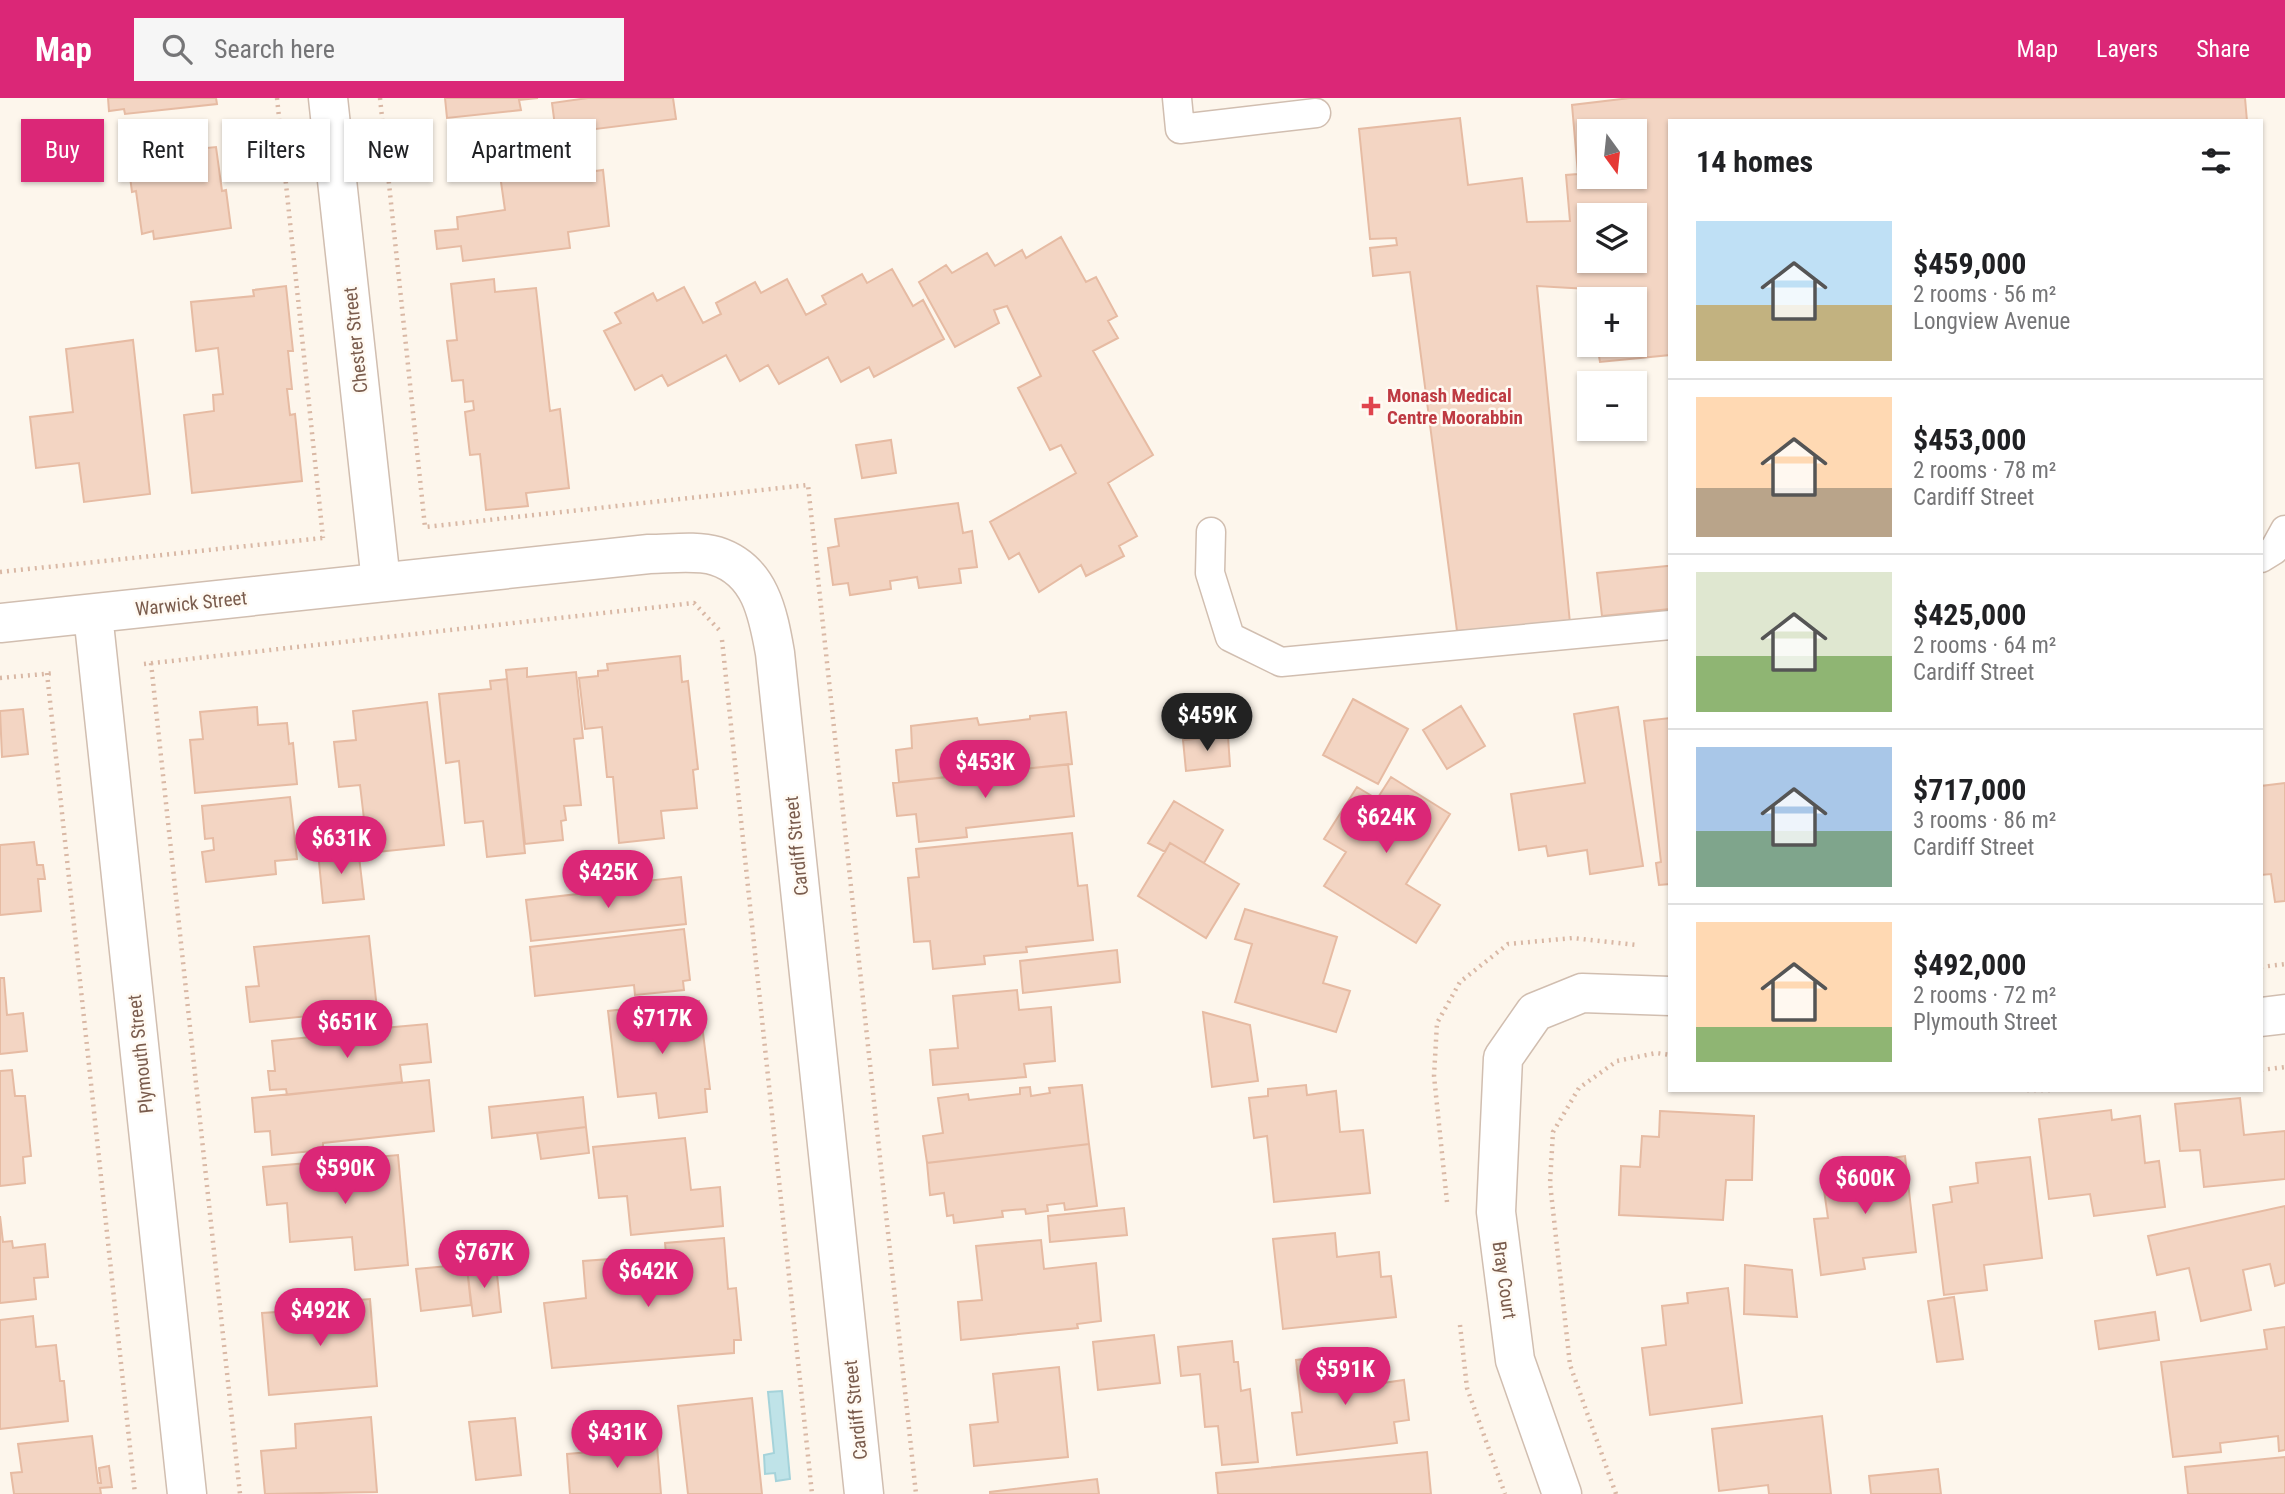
<!DOCTYPE html>
<html lang="en">
<head>
<meta charset="utf-8">
<style>
	body { margin:0; font-family:"Roboto Condensed",sans-serif; background:#f6f6f6; color:#202124; height:100vh; display:flex; flex-direction:column; font-size:26px; white-space:nowrap }
	* { box-sizing:border-box; margin:0 }
	p { font-size:23px; color:#757577 }
	.icon { flex:none; width:38px; height:38px; fill:none; stroke:currentColor; stroke-width:2; stroke-linecap:round; stroke-linejoin:round }
	.map { position:relative; flex:1; overflow:hidden }
	.sheet { position:absolute; left:1668px; top:21px; width:595px; height:973px; display:flex; flex-direction:column; background:#fff; border-radius:0px; box-shadow:0 2px 5px #0004 }
	.sheet>* { flex:none }
	.hud { position:absolute; left:21px; top:21px; width:665px; height:63px; display:flex; gap:14px }
	.needle { width:46px; rotate:165deg }
	.controls { position:absolute; left:1577px; top:21px; display:grid; gap:14px }
	.controls a { display:grid; place-items:center; width:70px; height:70px; border-radius:0px; background:#fff; box-shadow:0 2px 5px #0004; font-size:35px }
	.price { position:absolute; translate:-50% -60px; padding:0 16px; border-radius:24px; background:#db2777; color:#fff; font-size:23px; line-height:46px; filter:drop-shadow(0 2px 4px #0008) }
	.price::after { content:''; position:absolute; left:50%; top:42px; width:21px; height:16px; margin-left:-10px; background:inherit; clip-path:polygon(0 0,100% 0,50% 100%) }
	.price.on { background:#222; color:#fff }
	ul { padding:0; list-style:none }
	li { display:flex; align-items:center; gap:21px; height:175px; padding:0 28px }
	li+li { border-top:2px solid #e0e0e0 }
	li span { display:grid; place-items:center; flex:none; width:196px; height:140px; border-radius:0px; color:#555 }
	li>.icon { margin-inline-start:auto }
	span .icon { width:84px; height:84px; fill:#fffc; stroke-width:1 }
	li b { font-size:30px }
	h2 { display:flex; justify-content:space-between; align-items:center; height:84px; padding:0 28px; font-size:30px }
	.chip { padding:0 24px; border-radius:0px; background:#fff; box-shadow:0 2px 5px #0004; font-size:24px; line-height:63px }
	.chip.on { background:#db2777; color:#fff }
	header { display:flex; align-items:center; gap:42px; box-sizing:border-box; height:98px; padding:0 35px; background:#db2777; color:#fff }
	header strong { font-size:33px }
	nav { display:flex; gap:38px; margin-inline-start:auto; font-size:24px }
	.search { width:490px; height:63px; background:#f6f6f6; display:flex; align-items:center; gap:18px; box-sizing:border-box; padding:0 24px; border-radius:0px; color:#757577; font-size:26px }
	.map>svg:first-child { display:block }
	.water { fill:#bfe3e8; stroke:#a5d3da; stroke-width:2 }
	.building { fill:#f3d5c3; stroke:#e6bba3; stroke-width:2; fill-rule:evenodd }
	.lines { fill:none; stroke-linecap:round; stroke-linejoin:round }
	.service-casing { stroke:#d1beb0; stroke-width:31 }
	.minor-casing { stroke:#d1beb0; stroke-width:41 }
	.path { stroke:#d9b8a5; stroke-width:4.5; stroke-dasharray:2 5; stroke-linecap:butt }
	.service { stroke:#fff; stroke-width:28 }
	.minor { stroke:#fff; stroke-width:38 }
	.health-dot { fill:#e0444e; stroke:#fffaf3; stroke-width:2.5 }
	.labels { text-anchor:middle; stroke-width:5; stroke-linejoin:round; paint-order:stroke }
	.street-label { font-size:19px; fill:#7a5c4d; stroke:#fffaf3 }
	.health-label { font-size:19px; font-weight:bold; fill:#be3a42; stroke:#fffaf3; text-anchor:start }
</style>
</head>
<body>
<header>
<strong>Map</strong>
<div class="search"><svg class="icon" aria-label="search" viewBox="0 0 24 24"><circle cx="10" cy="10" r="6"/><path d="M15 15l6 6"/></svg>Search here</div>
<nav><a>Map</a><a>Layers</a><a>Share</a></nav>
</header>
<div class="map">
<svg width="2285" height="1396" viewBox="0 0 2285 1396">
	<rect width="100%" height="100%" fill="#fdf6ec"/>
	<!-- water -->
	<path class="water" d="M 782,1293 L 790,1381 L 776,1383 L 775,1375 L 765,1376 L 764,1357 L 774,1355 L 768,1294 Z"/>
	<!-- building -->
	<path class="building" d="M 108,0 L 216,0 L 217,6 L 125,16 L 124,11 L 109,13 Z
		M 445,0 L 538,0 L 519,2 L 521,12 L 447,20 Z
		M 588,0 L 673,0 L 676,21 L 556,36 L 552,5 Z
		M 1630,0 L 2245,0 L 2247,23 L 1670,23 L 1670,257 L 1600,264 L 1597,247 L 1634,247 L 1634,201 L 1589,201 L 1588,191 L 1537,188 L 1570,525 L 1457,533 L 1410,174 L 1373,178 L 1370,150 L 1397,147 L 1396,140 L 1370,141 L 1359,31 L 1460,20 L 1468,87 L 1522,80 L 1527,124 L 1570,123 L 1566,77 L 1578,76 L 1572,7 ZM 1589,33 L 1634,33 L 1634,79 L 1589,79 ZM 1589,117 L 1634,117 L 1634,163 L 1589,163 Z
		M 206,46 L 207,50 L 216,49 L 222,93 L 226,92 L 231,130 L 154,141 L 153,133 L 142,136 L 136,93 L 132,94 L 127,56 Z
		M 550,63 L 553,79 L 603,72 L 609,128 L 568,134 L 570,150 L 463,163 L 461,148 L 437,151 L 435,133 L 458,131 L 457,119 L 505,112 L 499,70 Z
		M 1061,139 L 1086,184 L 1096,179 L 1117,218 L 1108,223 L 1118,240 L 1093,253 L 1153,357 L 1108,385 L 1137,438 L 1119,448 L 1124,458 L 1086,478 L 1081,467 L 1039,494 L 1019,455 L 1009,461 L 990,424 L 1076,375 L 1061,347 L 1050,352 L 1018,290 L 1041,278 L 1007,208 L 994,212 L 999,225 L 955,249 L 919,184 L 946,167 L 952,175 L 987,155 L 995,168 L 1022,152 L 1026,160 Z
		M 892,171 L 913,208 L 923,202 L 944,241 L 874,279 L 869,269 L 841,284 L 828,259 L 779,286 L 768,267 L 740,283 L 726,257 L 668,288 L 662,277 L 635,292 L 604,233 L 621,225 L 615,215 L 653,195 L 657,203 L 684,189 L 703,225 L 721,216 L 716,205 L 755,184 L 761,195 L 787,181 L 806,217 L 826,206 L 822,198 L 862,176 L 867,185 Z
		M 494,181 L 495,194 L 536,190 L 550,313 L 560,311 L 569,390 L 526,395 L 528,408 L 486,412 L 480,356 L 470,357 L 465,314 L 474,312 L 473,303 L 465,304 L 463,282 L 452,283 L 447,243 L 457,242 L 451,186 Z
		M 286,188 L 293,253 L 288,253 L 292,291 L 287,291 L 290,317 L 295,316 L 302,383 L 192,395 L 184,317 L 214,313 L 213,297 L 223,296 L 218,250 L 196,253 L 191,204 L 254,198 L 253,192 Z
		M 133,242 L 150,396 L 84,404 L 79,365 L 36,370 L 30,319 L 73,314 L 66,251 Z
		M 891,342 L 896,375 L 862,380 L 856,347 Z
		M 958,405 L 963,435 L 972,433 L 977,469 L 959,471 L 961,485 L 919,490 L 917,479 L 890,483 L 891,491 L 850,497 L 848,485 L 833,487 L 828,450 L 839,448 L 835,421 Z
		M 1667,468 L 1670,468 L 1670,511 L 1602,518 L 1597,475 Z
		M 680,558 L 682,584 L 688,583 L 698,671 L 693,672 L 697,710 L 661,713 L 664,740 L 619,745 L 613,679 L 607,679 L 602,629 L 585,631 L 579,580 L 598,578 L 598,573 L 608,572 L 607,566 Z
		M 527,570 L 527,579 L 576,574 L 583,640 L 574,641 L 581,707 L 564,708 L 566,722 L 561,723 L 563,742 L 525,746 L 506,572 Z
		M 507,581 L 525,755 L 487,759 L 483,723 L 465,725 L 459,663 L 446,665 L 439,596 L 491,591 L 490,583 Z
		M 1353,601 L 1408,631 L 1378,686 L 1323,657 Z
		M 427,604 L 444,747 L 368,755 L 360,687 L 339,689 L 334,644 L 356,642 L 353,613 Z
		M 1461,608 L 1485,648 L 1447,671 L 1423,632 Z
		M 257,609 L 258,627 L 287,625 L 289,646 L 293,645 L 297,686 L 195,695 L 190,642 L 203,641 L 200,614 Z
		M 1618,609 L 1643,768 L 1590,776 L 1587,752 L 1548,758 L 1546,748 L 1519,752 L 1511,696 L 1585,685 L 1574,616 Z
		M 23,611 L 28,656 L 2,659 L 0,613 Z
		M 1066,614 L 1072,666 L 899,684 L 896,652 L 912,650 L 911,628 L 977,620 L 979,627 L 1030,621 L 1030,618 Z
		M 1670,620 L 1670,786 L 1659,787 L 1656,765 L 1661,764 L 1644,623 Z
		M 1228,638 L 1230,668 L 1186,673 L 1183,642 Z
		M 1068,666 L 1074,718 L 966,730 L 967,739 L 919,744 L 916,716 L 897,718 L 893,685 Z
		M 1391,679 L 1450,716 L 1406,786 L 1440,807 L 1416,845 L 1324,788 L 1346,754 L 1324,741 L 1357,689 L 1377,701 Z
		M 2285,685 L 2285,803 L 2275,804 L 2271,776 L 2261,777 L 2261,688 Z
		M 290,699 L 297,761 L 275,763 L 276,776 L 206,784 L 202,754 L 214,752 L 213,740 L 205,741 L 202,708 Z
		M 1174,703 L 1223,732 L 1204,765 L 1170,745 L 1165,754 L 1148,745 Z
		M 1072,735 L 1078,788 L 1087,787 L 1093,842 L 1026,849 L 1027,854 L 984,858 L 985,866 L 933,871 L 930,843 L 914,844 L 908,780 L 919,779 L 916,751 Z
		M 34,744 L 37,767 L 43,767 L 45,781 L 38,781 L 41,813 L 0,817 L 0,747 Z
		M 1170,745 L 1239,786 L 1206,840 L 1138,798 Z
		M 358,750 L 364,801 L 323,805 L 318,754 Z
		M 681,779 L 686,826 L 531,843 L 526,802 L 621,791 L 621,786 Z
		M 1245,811 L 1337,839 L 1323,885 L 1350,893 L 1336,934 L 1235,904 L 1252,846 L 1235,841 Z
		M 684,831 L 690,882 L 683,883 L 684,892 L 635,897 L 634,887 L 535,898 L 530,849 Z
		M 369,838 L 377,911 L 250,924 L 246,889 L 259,888 L 254,849 Z
		M 1117,852 L 1120,884 L 1023,895 L 1020,863 Z
		M 0,880 L 4,880 L 7,917 L 23,915 L 27,953 L 0,956 Z
		M 1017,892 L 1019,912 L 1051,909 L 1055,963 L 1024,966 L 1026,979 L 933,987 L 930,952 L 958,950 L 953,898 Z
		M 699,903 L 710,991 L 705,991 L 707,1014 L 659,1020 L 656,995 L 618,999 L 608,913 Z
		M 1203,914 L 1250,927 L 1258,983 L 1212,989 Z
		M 427,926 L 431,964 L 400,967 L 402,984 L 287,997 L 286,991 L 270,992 L 268,973 L 275,973 L 272,943 L 361,934 L 362,944 L 385,941 L 384,930 Z
		M 12,972 L 15,998 L 25,998 L 31,1058 L 23,1059 L 25,1085 L 0,1088 L 0,973 Z
		M 429,982 L 434,1033 L 323,1045 L 323,1052 L 272,1057 L 270,1033 L 255,1034 L 252,1000 Z
		M 1082,987 L 1089,1046 L 927,1065 L 923,1038 L 943,1035 L 938,1000 L 968,996 L 969,1002 L 1020,996 L 1020,990 L 1030,989 L 1031,998 L 1050,995 L 1049,990 Z
		M 1306,987 L 1307,997 L 1336,993 L 1340,1034 L 1363,1032 L 1370,1095 L 1274,1104 L 1267,1038 L 1254,1040 L 1249,1000 L 1268,998 L 1268,991 Z
		M 583,999 L 586,1029 L 492,1040 L 489,1009 Z
		M 2240,1000 L 2244,1037 L 2285,1033 L 2285,1081 L 2204,1089 L 2200,1052 L 2180,1053 L 2175,1006 Z
		M 2111,1012 L 2112,1022 L 2140,1018 L 2145,1065 L 2159,1063 L 2165,1109 L 2094,1118 L 2090,1096 L 2049,1101 L 2039,1021 Z
		M 1660,1013 L 1754,1018 L 1752,1082 L 1726,1082 L 1723,1122 L 1619,1117 L 1621,1068 L 1640,1069 L 1642,1038 L 1659,1039 Z
		M 586,1029 L 589,1055 L 541,1061 L 537,1035 Z
		M 685,1040 L 691,1092 L 720,1089 L 723,1128 L 631,1137 L 627,1098 L 599,1100 L 593,1049 Z
		M 1089,1046 L 1097,1108 L 1065,1112 L 1064,1105 L 1047,1107 L 1048,1113 L 1026,1116 L 1025,1111 L 1002,1113 L 1003,1119 L 954,1125 L 953,1117 L 947,1118 L 944,1095 L 930,1097 L 927,1065 Z
		M 398,1057 L 408,1167 L 355,1172 L 352,1139 L 290,1144 L 287,1105 L 267,1107 L 263,1069 Z
		M 1905,1058 L 1916,1154 L 1863,1160 L 1865,1171 L 1821,1177 L 1814,1121 L 1828,1120 L 1822,1078 L 1840,1075 L 1841,1083 L 1853,1081 L 1851,1065 Z
		M 2030,1059 L 2042,1160 L 1984,1167 L 1987,1192 L 1944,1197 L 1933,1107 L 1952,1104 L 1950,1089 L 1978,1085 L 1976,1065 Z
		M 2285,1108 L 2285,1185 L 2275,1188 L 2270,1166 L 2243,1172 L 2251,1212 L 2201,1223 L 2189,1170 L 2157,1177 L 2148,1138 Z
		M 1124,1110 L 1127,1137 L 1050,1144 L 1048,1118 Z
		M 0,1118 L 3,1144 L 12,1143 L 13,1150 L 45,1146 L 48,1179 L 34,1180 L 36,1201 L 0,1205 Z
		M 1335,1135 L 1337,1159 L 1379,1154 L 1381,1179 L 1391,1178 L 1396,1219 L 1283,1231 L 1273,1141 Z
		M 724,1140 L 728,1191 L 736,1190 L 741,1242 L 734,1242 L 734,1255 L 552,1270 L 544,1205 L 586,1200 L 583,1163 L 666,1157 L 665,1145 Z
		M 1041,1142 L 1044,1171 L 1096,1165 L 1101,1223 L 1077,1226 L 1078,1230 L 961,1242 L 958,1204 L 982,1202 L 976,1148 Z
		M 470,1166 L 470,1170 L 467,1170 L 471,1207 L 421,1213 L 416,1171 Z
		M 496,1167 L 501,1214 L 473,1218 L 467,1170 Z
		M 1745,1167 L 1792,1172 L 1797,1219 L 1744,1216 Z
		M 1728,1190 L 1742,1305 L 1650,1317 L 1642,1250 L 1666,1247 L 1662,1208 L 1688,1205 L 1687,1195 Z
		M 1954,1199 L 1963,1261 L 1937,1264 L 1928,1203 Z
		M 370,1201 L 377,1288 L 269,1297 L 262,1215 L 308,1212 L 308,1206 Z
		M 2155,1214 L 2159,1242 L 2099,1251 L 2095,1223 Z
		M 33,1218 L 36,1249 L 56,1247 L 60,1283 L 64,1283 L 68,1323 L 0,1331 L 0,1222 Z
		M 2285,1229 L 2285,1352 L 2279,1353 L 2278,1338 L 2220,1345 L 2221,1354 L 2173,1359 L 2161,1264 L 2267,1251 L 2264,1232 Z
		M 1154,1237 L 1160,1285 L 1098,1292 L 1093,1244 Z
		M 1232,1243 L 1234,1264 L 1238,1264 L 1241,1293 L 1250,1291 L 1258,1364 L 1222,1367 L 1218,1328 L 1205,1329 L 1200,1276 L 1181,1278 L 1178,1249 Z
		M 1358,1255 L 1362,1288 L 1404,1282 L 1409,1322 L 1394,1324 L 1397,1345 L 1297,1357 L 1292,1315 L 1302,1314 L 1296,1262 Z
		M 1059,1269 L 1068,1359 L 974,1368 L 970,1327 L 998,1324 L 993,1276 Z
		M 752,1300 L 762,1396 L 688,1396 L 678,1308 Z
		M 1822,1318 L 1831,1396 L 1769,1396 L 1768,1387 L 1719,1393 L 1712,1331 Z
		M 371,1319 L 377,1394 L 265,1396 L 261,1353 L 296,1350 L 295,1326 Z
		M 515,1320 L 521,1377 L 476,1382 L 469,1324 Z
		M 656,1335 L 661,1396 L 570,1396 L 567,1356 L 639,1350 L 638,1336 Z
		M 92,1338 L 98,1385 L 101,1385 L 99,1370 L 109,1368 L 112,1389 L 100,1390 L 101,1396 L 14,1396 L 11,1375 L 22,1374 L 18,1346 Z
		M 1427,1354 L 1431,1396 L 1218,1396 L 1216,1375 Z
		M 2285,1359 L 2285,1396 L 2188,1396 L 2185,1369 Z
		M 1938,1371 L 1941,1396 L 1871,1396 L 1869,1378 Z
		M 1097,1381 L 1099,1396 L 990,1396 L 990,1394 Z"/>
	<g class="lines">
		<defs>
			<path id="service" d="M 1177,0 L 1180,31 L 1316,15
				M 1211,434 L 1210,475 L 1230,539 L 1281,564 L 1670,527
				M 2261,460 L 2274,452 L 2285,432"/>
			<path id="minor" d="M 328,0 L 381,484
				M 93,516 L 187,1396
				M 0,525 L 649,456 C 670,456 696,452 716,458 C 760,472 768,515 775,555 L 864,1396
				M 2261,919 L 2285,916
				M 1562,1396 L 1515,1262 L 1496,1114 L 1503,960 L 1535,914 L 1582,895 L 1670,898"/>
		</defs>
		<!-- service casing -->
		<use href="#service" class="service-casing"/>
		<!-- minor casing -->
		<use href="#minor" class="minor-casing"/>
		<!-- path -->
		<path class="path" d="M 277,0 L 323,440
			M 380,0 L 425,429 L 808,387 L 916,1396
			M 0,474 L 323,440
			M 722,542 L 812,1396
			M 151,565 L 240,1396
			M 144,566 L 694,505 L 721,534
			M 47,575 L 135,1396
			M 0,580 L 55,575
			M 2261,869 L 2285,866
			M 2261,972 L 2285,969
			M 2027,992 L 2054,992
			M 1447,1104 L 1434,978 L 1437,925 L 1460,884 L 1508,846 L 1573,840 L 1637,847
			M 1460,1227 L 1467,1290 L 1505,1396
			M 1616,1396 L 1570,1267 L 1550,1085 L 1553,1034 L 1579,990 L 1617,963 L 1656,955 L 1670,957"/>
		<!-- service -->
		<use href="#service" class="service"/>
		<!-- minor -->
		<use href="#minor" class="minor"/>
	</g>
	<!-- markers -->
	<path class="health-dot" d="M1367.5 297.5h7v7h7v7h-7v7h-7v-7h-7v-7h7z"/>
	<g class="labels">
		<!-- street labels -->
		<g class="street-label">
			<text transform="translate(355 242) rotate(-96)" y="7">Chester Street</text>
			<text transform="translate(191 505) rotate(-6)" y="7">Warwick Street</text>
			<text transform="translate(796 748) rotate(-96)" y="7">Cardiff Street</text>
			<text transform="translate(140 956) rotate(-96)" y="7">Plymouth Street</text>
			<text transform="translate(1505 1182) rotate(82)" y="7">Bray Court</text>
			<text transform="translate(855 1312) rotate(-96)" y="7">Cardiff Street</text>
		</g>
		<!-- health labels -->
		<g class="health-label">
			<text x="1387" y="304">Monash Medical<tspan x="1387" dy="22">Centre Moorabbin</tspan></text>
		</g>
	</g>
</svg>
<div class="controls">
<a><svg class="needle" viewBox="-14 -14 28 28"><path d="M0-13l5 13h-10z" fill="#e53935"/><path d="M0 13l5-13h-10z" fill="#757577"/></svg></a>
<a><svg class="icon" aria-label="layers" viewBox="0 0 24 24"><path d="M12 4l9 5-9 5-9-5zM3 14l9 5 9-5"/></svg></a>
<a>+</a>
<a>−</a>
</div>
<b class="price on" style="left:1207px;top:655px">$459K</b>
<b class="price" style="left:985px;top:702px">$453K</b>
<b class="price" style="left:1386px;top:757px">$624K</b>
<b class="price" style="left:341px;top:778px">$631K</b>
<b class="price" style="left:608px;top:812px">$425K</b>
<b class="price" style="left:662px;top:958px">$717K</b>
<b class="price" style="left:347px;top:962px">$651K</b>
<b class="price" style="left:345px;top:1108px">$590K</b>
<b class="price" style="left:1865px;top:1118px">$600K</b>
<b class="price" style="left:484px;top:1192px">$767K</b>
<b class="price" style="left:648px;top:1211px">$642K</b>
<b class="price" style="left:320px;top:1250px">$492K</b>
<b class="price" style="left:1345px;top:1309px">$591K</b>
<b class="price" style="left:617px;top:1372px">$431K</b>
<div class="hud">
<a class="chip on">Buy</a>
<a class="chip">Rent</a>
<a class="chip">Filters</a>
<a class="chip">New</a>
<a class="chip">Apartment</a>
</div>
<section class="sheet">
<h2>14 homes<svg class="icon" aria-label="filters" viewBox="0 0 24 24"><path d="M4 7h16M4 17h16"/><circle cx="9" cy="7" r="2"/><circle cx="15" cy="17" r="2"/></svg></h2>
<ul>
<li><span style="background:linear-gradient(#bfe0f5 60%,#c2b280 0)"><svg class="icon" aria-label="home" viewBox="0 0 24 24"><path d="M3 11l9-7 9 7M6 9v11h12V9"/></svg></span><div><b>$459,000</b><p>2 rooms · 56 m²</p><p>Longview Avenue</p></div></li>
<li><span style="background:linear-gradient(#ffd9b3 65%,#b9a48a 0)"><svg class="icon" aria-label="home" viewBox="0 0 24 24"><path d="M3 11l9-7 9 7M6 9v11h12V9"/></svg></span><div><b>$453,000</b><p>2 rooms · 78 m²</p><p>Cardiff Street</p></div></li>
<li><span style="background:linear-gradient(#dfe7d0 60%,#8fb573 0)"><svg class="icon" aria-label="home" viewBox="0 0 24 24"><path d="M3 11l9-7 9 7M6 9v11h12V9"/></svg></span><div><b>$425,000</b><p>2 rooms · 64 m²</p><p>Cardiff Street</p></div></li>
<li><span style="background:linear-gradient(#a9c7e8 60%,#7fa58c 0)"><svg class="icon" aria-label="home" viewBox="0 0 24 24"><path d="M3 11l9-7 9 7M6 9v11h12V9"/></svg></span><div><b>$717,000</b><p>3 rooms · 86 m²</p><p>Cardiff Street</p></div></li>
<li><span style="background:linear-gradient(#ffd9b3 75%,#8fb573 0)"><svg class="icon" aria-label="home" viewBox="0 0 24 24"><path d="M3 11l9-7 9 7M6 9v11h12V9"/></svg></span><div><b>$492,000</b><p>2 rooms · 72 m²</p><p>Plymouth Street</p></div></li>
</ul>
</section>
</div>
</body>
</html>
